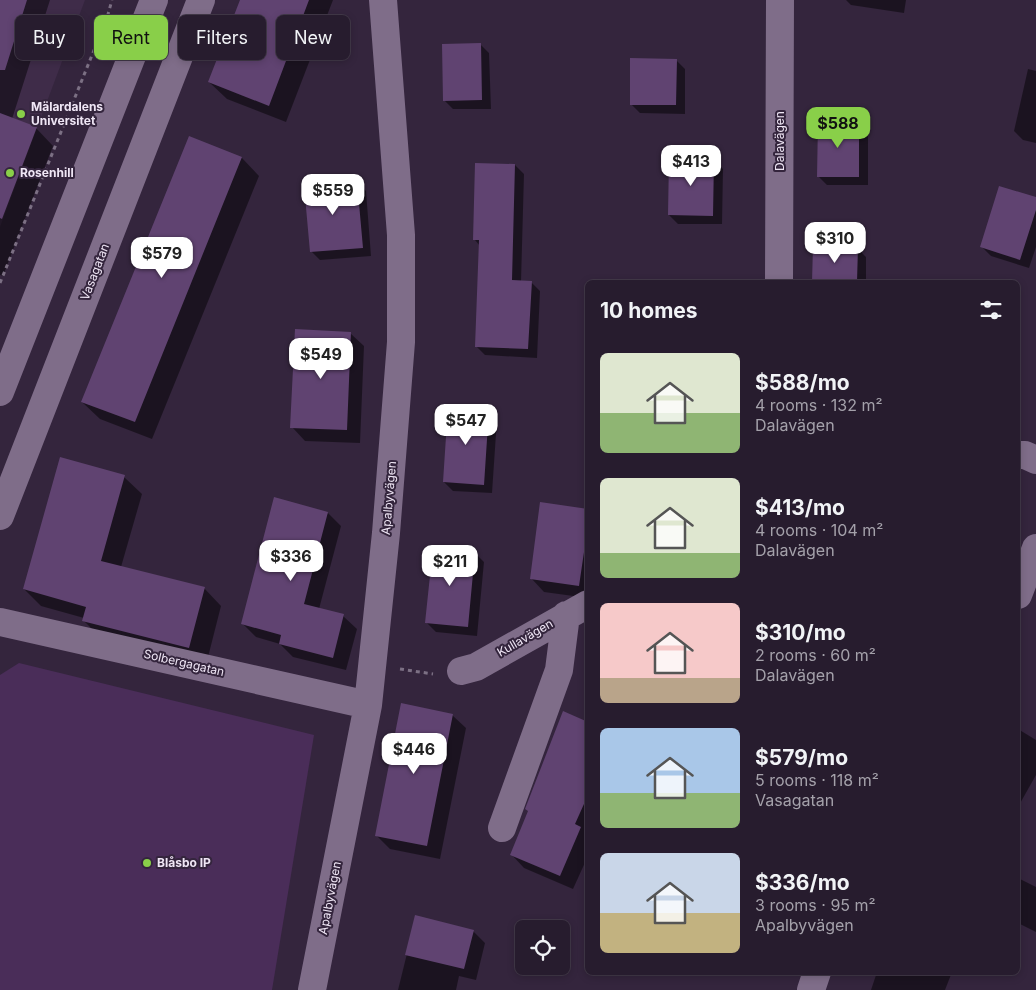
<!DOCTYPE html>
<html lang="en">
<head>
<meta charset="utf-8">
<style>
	body { margin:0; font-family:Inter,sans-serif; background:#33293a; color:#f1f3f6; height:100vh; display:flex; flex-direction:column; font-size:19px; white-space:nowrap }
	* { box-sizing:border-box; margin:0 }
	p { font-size:16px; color:#a4a1aa }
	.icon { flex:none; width:28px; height:28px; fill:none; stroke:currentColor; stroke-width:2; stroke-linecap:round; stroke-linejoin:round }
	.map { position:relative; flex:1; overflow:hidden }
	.sheet { position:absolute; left:585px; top:280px; width:435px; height:695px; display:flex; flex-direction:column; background:#271c2e; border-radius:8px; box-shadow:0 2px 8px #0003,0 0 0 1px #433a4a }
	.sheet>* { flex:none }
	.hud { position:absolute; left:15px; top:15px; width:475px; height:45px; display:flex; gap:10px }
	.fabs { position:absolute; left:515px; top:920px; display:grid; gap:10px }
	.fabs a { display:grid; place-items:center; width:55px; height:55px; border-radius:8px; background:#271c2e; box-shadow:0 2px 8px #0003,0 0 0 1px #433a4a; font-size:25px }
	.price { position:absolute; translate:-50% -42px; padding:0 11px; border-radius:10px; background:#fff; color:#222; font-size:16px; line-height:32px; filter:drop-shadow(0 1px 2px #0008) }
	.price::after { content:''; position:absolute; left:50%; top:30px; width:15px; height:11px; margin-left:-8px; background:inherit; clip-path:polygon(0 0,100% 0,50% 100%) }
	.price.active { background:#89cf49; color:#111 }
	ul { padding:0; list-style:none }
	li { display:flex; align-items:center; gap:15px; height:125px; padding:0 15px }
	li span { display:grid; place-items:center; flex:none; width:140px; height:100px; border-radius:8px; color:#555 }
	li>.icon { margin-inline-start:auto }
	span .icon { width:60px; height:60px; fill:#fffc; stroke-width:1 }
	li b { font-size:21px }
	h2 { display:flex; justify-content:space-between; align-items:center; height:60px; padding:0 15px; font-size:21px }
	.pill { padding:0 18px; border-radius:8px; background:#271c2e; box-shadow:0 2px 8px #0003,0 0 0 1px #433a4a; font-size:18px; line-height:45px }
	.pill.active { background:#89cf49; color:#111 }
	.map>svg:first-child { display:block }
	.built { fill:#3f2c49 }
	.green { fill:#4a2d59 }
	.shadow { fill:#0007 }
	.building { fill:#604371 }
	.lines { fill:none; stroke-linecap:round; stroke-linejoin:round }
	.path { stroke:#7c7084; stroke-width:3; stroke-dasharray:4 4; stroke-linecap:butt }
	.minor { stroke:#7f6d89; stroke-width:28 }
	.poi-dot { fill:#89cf49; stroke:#34253d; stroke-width:2 }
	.labels { text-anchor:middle; stroke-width:4; stroke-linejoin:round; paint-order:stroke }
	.poi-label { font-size:12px; font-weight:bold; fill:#efe6f5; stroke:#34253d; text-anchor:start }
	.street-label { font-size:12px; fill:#efe6f5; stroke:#34253d }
</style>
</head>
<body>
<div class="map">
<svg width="1036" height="990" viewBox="0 0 1036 990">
	<rect width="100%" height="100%" fill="#34253d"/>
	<!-- built -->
	<path class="built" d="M 0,0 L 85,0 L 0,227 Z"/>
	<!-- green -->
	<path class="green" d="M 19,663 L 314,735 L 272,990 L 0,990 L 0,675 Z"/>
	<!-- shadow -->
	<path class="shadow" d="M 0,0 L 50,0 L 12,119 L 36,128 L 53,146 L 3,276 L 0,275 Z
		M 241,0 L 333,0 L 286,122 L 227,99 L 209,82 Z
		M 846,0 L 906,0 L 904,13 L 851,5 Z
		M 480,44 L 489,53 L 491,109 L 453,109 L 444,100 Z
		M 676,60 L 685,69 L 685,114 L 640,113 L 631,104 Z
		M 1028,69 L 1036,71 L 1036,143 L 1023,140 L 1014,131 Z
		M 859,123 L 868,132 L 868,185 L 827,185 L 818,176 Z
		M 190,138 L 242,158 L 259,176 L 152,439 L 100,419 L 82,402 Z
		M 714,160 L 723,169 L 722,224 L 678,224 L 669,215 Z
		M 515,165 L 524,174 L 521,282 L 531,282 L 540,291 L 537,358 L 485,355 L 476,346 L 480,246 L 475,240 Z
		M 357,182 L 366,191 L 371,256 L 320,260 L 311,251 Z
		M 1036,199 L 1036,247 L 1029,268 L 991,256 L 982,247 Z
		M 814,247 L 857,248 L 866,257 L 866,282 L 813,282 Z
		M 350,333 L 364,346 L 360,443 L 305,441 L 292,427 Z
		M 488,410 L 497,419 L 492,493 L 453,491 L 444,482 Z
		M 124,477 L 142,494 L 121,567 L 204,588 L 221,606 L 206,665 L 101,638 L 84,621 L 84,618 L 41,606 L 24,589 Z
		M 588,510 L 588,598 L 544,592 L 531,578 Z
		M 328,513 L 341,526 L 319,609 L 343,616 L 357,629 L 346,670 L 293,657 L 280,644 L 256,637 L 242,623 Z
		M 475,553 L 484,562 L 477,636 L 436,632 L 427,623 Z
		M 452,715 L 466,728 L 440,859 L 390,849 L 377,836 Z
		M 588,723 L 588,856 L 573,889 L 524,868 L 511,854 L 529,812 Z
		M 1018,729 L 1036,740 L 1036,775 L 1018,807 Z
		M 1018,878 L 1036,887 L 1036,932 L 1018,923 Z
		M 416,917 L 473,931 L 485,943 L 476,980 L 459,976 L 456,990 L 398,990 Z
		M 877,972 L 952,972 L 945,990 L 871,990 Z"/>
	<!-- building -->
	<path class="building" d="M 0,0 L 27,0 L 5,70 L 0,70 Z
		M 240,0 L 309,0 L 269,106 L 208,82 Z
		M 481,43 L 482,100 L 443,101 L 442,44 Z
		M 630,58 L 677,59 L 676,105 L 630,105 Z
		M 0,113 L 37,127 L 2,219 L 0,218 Z
		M 818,121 L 859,122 L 859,177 L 817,177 Z
		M 189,136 L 242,157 L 135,422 L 81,402 Z
		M 669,158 L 714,159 L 713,216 L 668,215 Z
		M 475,163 L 515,164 L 512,280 L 532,281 L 528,349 L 475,347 L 479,240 L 473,240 Z
		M 357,181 L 363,248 L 310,252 L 304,185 Z
		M 999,186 L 1036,197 L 1036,210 L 1020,260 L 980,247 Z
		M 813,246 L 858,247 L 857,282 L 812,282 Z
		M 295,329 L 351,332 L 347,430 L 290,428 Z
		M 448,406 L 489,409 L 484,485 L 443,482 Z
		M 60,457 L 125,475 L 101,561 L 205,587 L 189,648 L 82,621 L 86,607 L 23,589 Z
		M 274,497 L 328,512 L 304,604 L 344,614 L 333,658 L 279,644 L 281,635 L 241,624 Z
		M 540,502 L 588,509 L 588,525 L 579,586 L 530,579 Z
		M 433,547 L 475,552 L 468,627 L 425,623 Z
		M 401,703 L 453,714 L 427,846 L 375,836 Z
		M 563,711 L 588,722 L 588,795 L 575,824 L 581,827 L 560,876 L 510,855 L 528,811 L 525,809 Z
		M 415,915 L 474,930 L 464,969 L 405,955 Z"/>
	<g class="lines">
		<!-- path -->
		<path class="path" d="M 0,283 L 107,18 L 112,0
			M 400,669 L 433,674"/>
		<!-- minor -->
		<path class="minor" d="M 779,282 L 780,0
			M 0,392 L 154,0
			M 1018,455 L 1025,455 L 1036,460
			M 0,516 L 201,0
			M 1018,595 L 1036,548
			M 0,622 L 368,705
			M 461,671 L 476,667 L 588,604
			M 502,828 L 559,670 L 566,615
			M 312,990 L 368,705 L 386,533 L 401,342 L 401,235 L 383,0
			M 811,990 L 817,972"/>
	</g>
	<!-- markers -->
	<g class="poi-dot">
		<circle cx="21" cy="114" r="5"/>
		<circle cx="10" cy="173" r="5"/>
		<circle cx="147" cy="863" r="5"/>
	</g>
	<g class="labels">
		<!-- poi labels -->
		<g class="poi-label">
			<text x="31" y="111">Mälardalens<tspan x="31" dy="14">Universitet</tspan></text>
			<text x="20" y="177">Rosenhill</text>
			<text x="157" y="867">Blåsbo IP</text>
		</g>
		<!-- street labels -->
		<g class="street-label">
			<text transform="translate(780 141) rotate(-90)" y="4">Dalavägen</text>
			<text transform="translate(95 272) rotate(-69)" y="4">Vasagatan</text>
			<text transform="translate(389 498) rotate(-85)" y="4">Apalbyvägen</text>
			<text transform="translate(525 638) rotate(-30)" y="4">Kullavägen</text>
			<text transform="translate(184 663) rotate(13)" y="4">Solbergagatan</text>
			<text transform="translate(330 898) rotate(-79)" y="4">Apalbyvägen</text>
		</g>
	</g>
</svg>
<div class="fabs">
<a><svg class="icon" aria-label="locate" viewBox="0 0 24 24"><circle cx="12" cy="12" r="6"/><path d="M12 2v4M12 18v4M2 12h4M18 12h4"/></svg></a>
</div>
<b class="price active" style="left:838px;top:149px">$588</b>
<b class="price" style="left:691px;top:187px">$413</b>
<b class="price" style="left:333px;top:216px">$559</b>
<b class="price" style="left:835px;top:264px">$310</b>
<b class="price" style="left:162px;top:279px">$579</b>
<b class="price" style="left:321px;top:380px">$549</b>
<b class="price" style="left:466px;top:446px">$547</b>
<b class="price" style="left:291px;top:582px">$336</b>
<b class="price" style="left:450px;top:587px">$211</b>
<b class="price" style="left:414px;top:775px">$446</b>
<div class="hud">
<a class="pill">Buy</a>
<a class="pill active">Rent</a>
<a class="pill">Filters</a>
<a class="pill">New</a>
</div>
<section class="sheet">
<h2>10 homes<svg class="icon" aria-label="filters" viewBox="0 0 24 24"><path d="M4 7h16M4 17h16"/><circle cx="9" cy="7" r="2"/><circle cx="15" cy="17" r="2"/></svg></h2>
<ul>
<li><span style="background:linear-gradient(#dfe7d0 60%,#8fb573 0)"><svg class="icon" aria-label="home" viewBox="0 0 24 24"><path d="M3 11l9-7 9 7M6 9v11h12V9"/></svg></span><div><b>$588/mo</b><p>4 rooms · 132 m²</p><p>Dalavägen</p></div></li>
<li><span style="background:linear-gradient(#dfe7d0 75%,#8fb573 0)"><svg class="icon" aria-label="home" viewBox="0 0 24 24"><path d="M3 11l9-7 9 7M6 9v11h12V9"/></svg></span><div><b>$413/mo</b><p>4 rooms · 104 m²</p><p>Dalavägen</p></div></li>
<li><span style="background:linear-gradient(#f6c9c9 75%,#b9a48a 0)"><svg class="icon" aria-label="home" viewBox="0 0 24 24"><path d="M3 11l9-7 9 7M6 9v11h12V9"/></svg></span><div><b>$310/mo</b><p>2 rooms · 60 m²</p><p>Dalavägen</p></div></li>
<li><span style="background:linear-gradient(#a9c7e8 65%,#8fb573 0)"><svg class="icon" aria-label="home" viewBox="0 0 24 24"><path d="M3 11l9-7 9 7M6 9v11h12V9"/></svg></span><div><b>$579/mo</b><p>5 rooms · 118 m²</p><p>Vasagatan</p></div></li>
<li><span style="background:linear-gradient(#c9d6e8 60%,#c2b280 0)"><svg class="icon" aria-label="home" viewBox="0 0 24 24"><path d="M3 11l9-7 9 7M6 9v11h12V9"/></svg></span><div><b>$336/mo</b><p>3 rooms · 95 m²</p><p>Apalbyvägen</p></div></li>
</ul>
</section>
</div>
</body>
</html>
